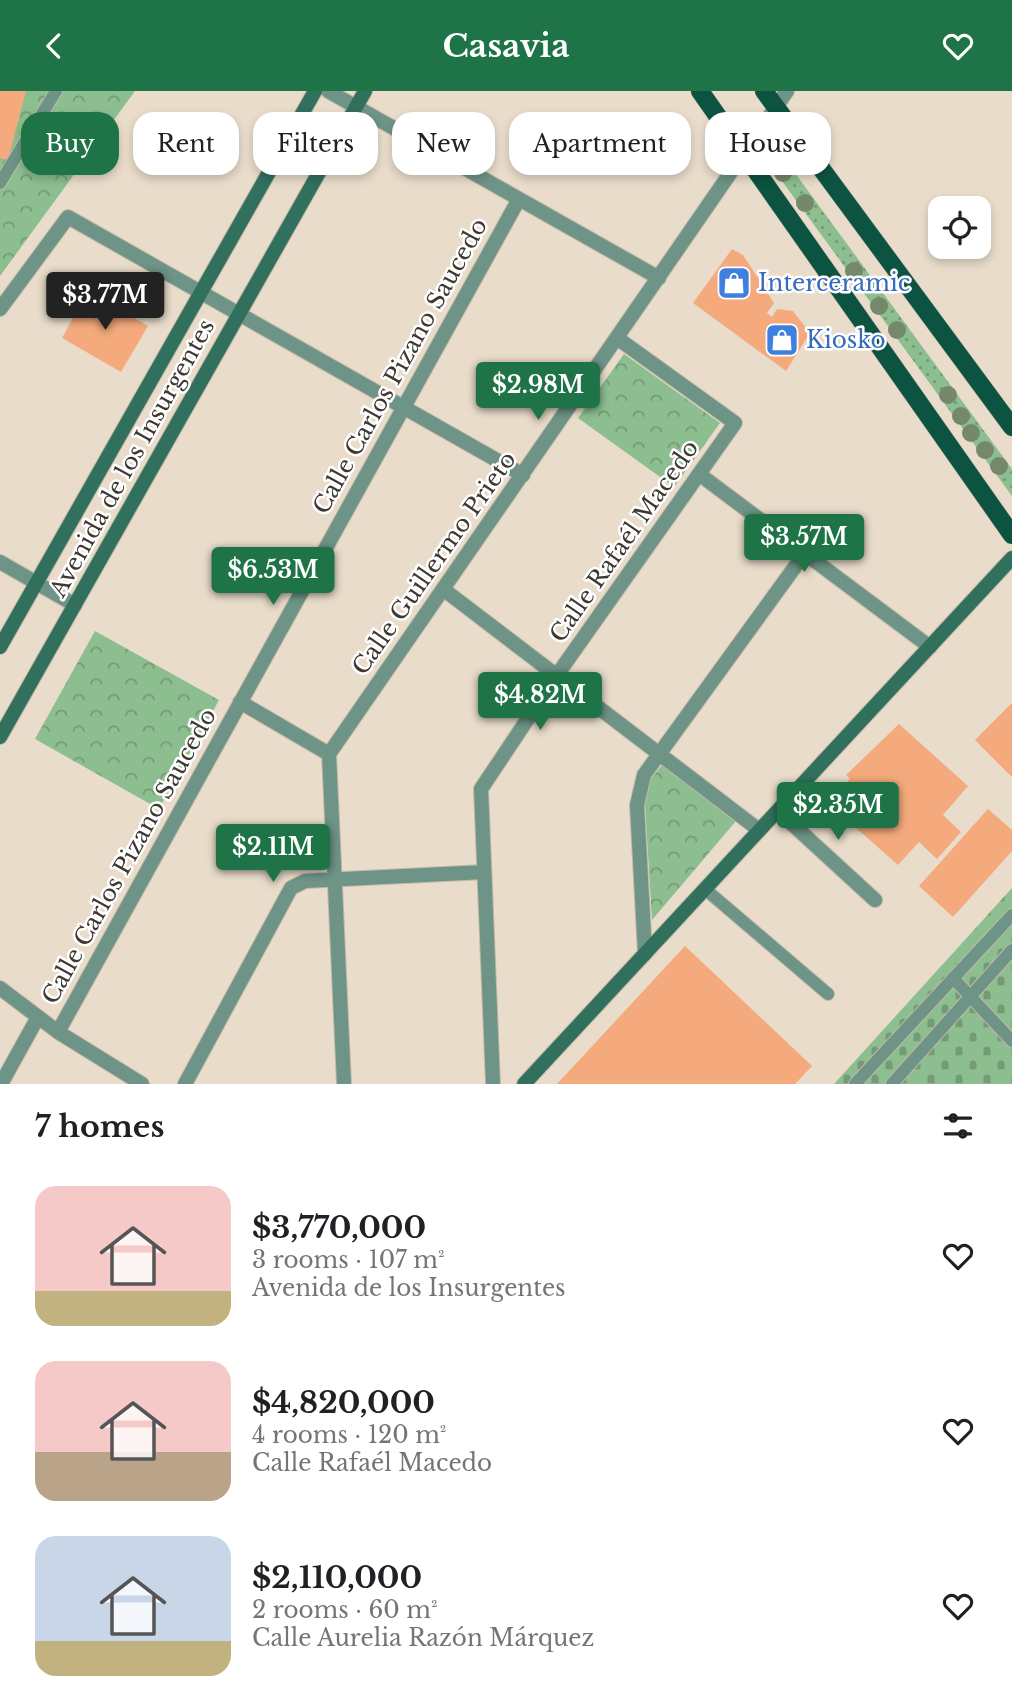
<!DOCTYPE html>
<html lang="en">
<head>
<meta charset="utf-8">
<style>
	body { margin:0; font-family:"Libre Baskerville",serif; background:#f2f2f2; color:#202124; height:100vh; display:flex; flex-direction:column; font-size:26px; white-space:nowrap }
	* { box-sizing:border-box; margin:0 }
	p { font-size:23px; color:#757577 }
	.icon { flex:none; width:38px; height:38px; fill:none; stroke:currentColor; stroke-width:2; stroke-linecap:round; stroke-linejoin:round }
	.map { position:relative; height:993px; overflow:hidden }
	.panel { display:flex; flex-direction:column; background:#fff; flex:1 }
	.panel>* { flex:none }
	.guide { position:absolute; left:21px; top:21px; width:971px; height:63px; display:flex; gap:14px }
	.fabs { position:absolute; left:928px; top:105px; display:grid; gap:14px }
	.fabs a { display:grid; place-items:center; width:63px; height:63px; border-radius:14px; background:#fff; box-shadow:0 4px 10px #0003; font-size:35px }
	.price { position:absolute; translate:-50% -60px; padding:0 16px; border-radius:7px; background:#1e7447; color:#fff; font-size:23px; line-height:46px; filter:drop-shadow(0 2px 4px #0008) }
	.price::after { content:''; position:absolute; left:50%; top:42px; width:21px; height:16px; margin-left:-10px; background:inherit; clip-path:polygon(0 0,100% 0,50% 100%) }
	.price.current { background:#222; color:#fff }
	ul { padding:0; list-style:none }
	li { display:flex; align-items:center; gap:21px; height:175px; padding:0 35px }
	li span { display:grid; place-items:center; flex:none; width:196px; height:140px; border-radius:21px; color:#555 }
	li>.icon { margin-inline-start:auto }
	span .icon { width:84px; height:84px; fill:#fffc; stroke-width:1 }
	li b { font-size:30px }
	h2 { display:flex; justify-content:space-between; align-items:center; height:84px; padding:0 35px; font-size:30px }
	.tag { padding:0 24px; border-radius:21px; background:#fff; box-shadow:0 4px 10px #0003; font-size:24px; line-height:63px }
	.tag.current { background:#1e7447; color:#fff }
	header { display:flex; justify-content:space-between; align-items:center; height:91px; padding:0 35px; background:#1e7447; color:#fff; font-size:32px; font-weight:700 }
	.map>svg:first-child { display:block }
	.grass { fill:url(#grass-dots) }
	.cemetery { fill:url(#cemetery-stones) }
	.park { fill:url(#park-crowns) }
	.building { fill:#f4aa7c }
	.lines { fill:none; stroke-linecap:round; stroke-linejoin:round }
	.lane-casing { stroke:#c3b8a8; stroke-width:14 }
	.street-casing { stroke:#c3b8a8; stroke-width:16 }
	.secondary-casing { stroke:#c3b8a8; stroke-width:16 }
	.primary-casing { stroke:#c3b8a8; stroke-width:19 }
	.lane { stroke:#6d9486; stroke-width:12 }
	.street { stroke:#6d9486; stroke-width:14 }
	.secondary { stroke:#31705d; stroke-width:14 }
	.primary { stroke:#0d5341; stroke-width:18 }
	.tree { fill:#76886b }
	.labels { text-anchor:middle; stroke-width:5; stroke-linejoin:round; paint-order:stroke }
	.shop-label { font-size:23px; fill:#366cbe; stroke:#fff; text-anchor:start }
	.street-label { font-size:23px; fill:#3d3831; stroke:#fff }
</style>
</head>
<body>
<header><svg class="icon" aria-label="back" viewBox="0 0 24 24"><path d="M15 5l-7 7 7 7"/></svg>Casavia<svg class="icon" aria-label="heart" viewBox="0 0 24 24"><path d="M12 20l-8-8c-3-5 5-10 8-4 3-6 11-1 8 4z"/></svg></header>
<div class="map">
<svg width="1012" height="993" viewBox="0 0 1012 993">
	<defs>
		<pattern id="grass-dots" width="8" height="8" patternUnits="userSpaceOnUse" patternTransform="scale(1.75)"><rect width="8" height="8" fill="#8cbe8f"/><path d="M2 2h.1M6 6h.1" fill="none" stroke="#749b75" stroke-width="1.8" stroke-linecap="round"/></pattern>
		<pattern id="cemetery-stones" width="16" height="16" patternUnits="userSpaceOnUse" patternTransform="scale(1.75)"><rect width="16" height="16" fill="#8cbe8f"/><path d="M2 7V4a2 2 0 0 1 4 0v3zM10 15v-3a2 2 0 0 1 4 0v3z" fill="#749b75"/></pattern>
		<pattern id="park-crowns" width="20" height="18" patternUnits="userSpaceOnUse" patternTransform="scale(1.75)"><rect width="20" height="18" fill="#8cbe8f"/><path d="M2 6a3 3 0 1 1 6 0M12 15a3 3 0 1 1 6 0" fill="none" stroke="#749b75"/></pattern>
	</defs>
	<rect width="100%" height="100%" fill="#e9dcca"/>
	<!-- grass -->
	<path class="grass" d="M 781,63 L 1012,378 L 1012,405 L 771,75 Z"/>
	<!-- cemetery -->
	<path class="cemetery" d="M 1012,797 L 1012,993 L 834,993 Z"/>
	<!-- park -->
	<path class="park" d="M 0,0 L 135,0 L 0,185 Z
		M 624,263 L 720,332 L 674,396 L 578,327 Z
		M 95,540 L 219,609 L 159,718 L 35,648 Z
		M 663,673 L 736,730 L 652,829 L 645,713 L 650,689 Z"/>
	<!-- building -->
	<path class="building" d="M 0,0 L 26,0 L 8,69 L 0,67 Z
		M 732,158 L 743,164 L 774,212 L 767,222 L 772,226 L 777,218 L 793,220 L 810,242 L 786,280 L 693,212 Z
		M 88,200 L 148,235 L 121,281 L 62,247 Z
		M 1012,612 L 1012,686 L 975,649 Z
		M 899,633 L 968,695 L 943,724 L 961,741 L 937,768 L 919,751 L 898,774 L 828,712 L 850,688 L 846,684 Z
		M 988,718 L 1012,739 L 1012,760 L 953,826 L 919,795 Z
		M 685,855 L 812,975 L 795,993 L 557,993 Z"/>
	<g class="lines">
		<defs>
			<path id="lane" d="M 0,92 L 56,0
				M 705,798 L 828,903
				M 953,887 L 1012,950
				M 855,993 L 1012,824
				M 892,993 L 1012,859"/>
			<path id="street" d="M 328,0 L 659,187
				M 0,218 L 68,126 L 523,384
				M 699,383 L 930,556
				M 0,471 L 75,514
				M 443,498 L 759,739
				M 240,611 L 329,663
				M 778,720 L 875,809
				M 645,863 L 637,714 L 644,684 L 805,462
				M 0,897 L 58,941 L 142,993
				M 58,941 L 519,108
				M 1,993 L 38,926
				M 185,993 L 291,797 L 305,790 L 484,781
				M 344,993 L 329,663 L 787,0
				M 493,993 L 481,698 L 557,584 L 735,332 L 617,247"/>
			<path id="secondary" d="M 0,556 L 315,0
				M 0,646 L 365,0
				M 524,993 L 1012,467"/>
			<path id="primary" d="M 700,0 L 1012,444
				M 764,0 L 1012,336"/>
		</defs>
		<!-- lane casing -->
		<use href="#lane" class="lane-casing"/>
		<!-- street casing -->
		<use href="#street" class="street-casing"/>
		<!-- secondary casing -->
		<use href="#secondary" class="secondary-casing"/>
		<!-- primary casing -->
		<use href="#primary" class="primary-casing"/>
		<!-- lane -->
		<use href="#lane" class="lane"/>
		<!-- street -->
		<use href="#street" class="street"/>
		<!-- secondary -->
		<use href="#secondary" class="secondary"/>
		<!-- primary -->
		<use href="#primary" class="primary"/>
	</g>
	<!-- trees -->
	<g class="tree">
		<circle cx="783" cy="82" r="9"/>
		<circle cx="805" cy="112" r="9"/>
		<circle cx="854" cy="180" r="9"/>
		<circle cx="879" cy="215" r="9"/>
		<circle cx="897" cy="239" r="9"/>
		<circle cx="948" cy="304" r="9"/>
		<circle cx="961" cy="325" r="9"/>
		<circle cx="971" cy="342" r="9"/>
		<circle cx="985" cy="359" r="9"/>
		<circle cx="999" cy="375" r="9"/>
	</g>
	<!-- icons -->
	<defs>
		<symbol id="shop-square" viewBox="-11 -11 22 22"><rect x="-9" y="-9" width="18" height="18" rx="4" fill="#3f7fe0" stroke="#fff"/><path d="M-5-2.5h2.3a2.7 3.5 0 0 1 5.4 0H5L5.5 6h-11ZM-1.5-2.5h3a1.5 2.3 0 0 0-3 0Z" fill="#fff"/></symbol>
	</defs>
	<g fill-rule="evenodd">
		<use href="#shop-square" x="715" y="173" width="38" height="38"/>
		<use href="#shop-square" x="763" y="230" width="38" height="38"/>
	</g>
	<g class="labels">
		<!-- shop labels -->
		<g class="shop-label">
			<text x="758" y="200">Interceramic</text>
			<text x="806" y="257">Kiosko</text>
		</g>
		<!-- street labels -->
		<g class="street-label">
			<text transform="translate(400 275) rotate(-61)" y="8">Calle Carlos Pizano Saucedo</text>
			<text transform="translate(132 367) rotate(-61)" y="8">Avenida de los Insurgentes</text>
			<text transform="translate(624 450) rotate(-55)" y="8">Calle Rafaél Macedo</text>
			<text transform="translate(434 472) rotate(-55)" y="8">Calle Guillermo Prieto</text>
			<text transform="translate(129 765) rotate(-61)" y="8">Calle Carlos Pizano Saucedo</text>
		</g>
	</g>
</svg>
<div class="fabs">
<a><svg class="icon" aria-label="locate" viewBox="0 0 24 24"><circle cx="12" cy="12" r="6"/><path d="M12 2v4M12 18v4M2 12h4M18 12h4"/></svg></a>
</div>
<b class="price current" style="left:105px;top:241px">$3.77M</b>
<b class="price" style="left:538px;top:331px">$2.98M</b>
<b class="price" style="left:804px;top:483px">$3.57M</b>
<b class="price" style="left:273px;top:516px">$6.53M</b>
<b class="price" style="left:540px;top:641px">$4.82M</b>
<b class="price" style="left:838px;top:751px">$2.35M</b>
<b class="price" style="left:273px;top:793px">$2.11M</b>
<div class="guide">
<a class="tag current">Buy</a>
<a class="tag">Rent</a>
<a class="tag">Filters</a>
<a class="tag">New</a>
<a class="tag">Apartment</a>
<a class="tag">House</a>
</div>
</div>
<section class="panel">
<h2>7 homes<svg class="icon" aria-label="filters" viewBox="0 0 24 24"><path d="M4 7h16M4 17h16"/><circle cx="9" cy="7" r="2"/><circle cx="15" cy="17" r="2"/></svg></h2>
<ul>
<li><span style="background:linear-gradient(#f6c9c9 75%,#c2b280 0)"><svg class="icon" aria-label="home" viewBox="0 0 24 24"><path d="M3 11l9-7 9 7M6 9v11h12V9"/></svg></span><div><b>$3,770,000</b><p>3 rooms · 107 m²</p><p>Avenida de los Insurgentes</p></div><svg class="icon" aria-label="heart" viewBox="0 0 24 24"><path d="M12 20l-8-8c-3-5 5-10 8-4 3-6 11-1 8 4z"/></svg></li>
<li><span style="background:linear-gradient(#f6c9c9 65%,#b9a48a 0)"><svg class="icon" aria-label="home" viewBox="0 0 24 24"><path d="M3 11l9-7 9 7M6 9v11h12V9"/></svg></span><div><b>$4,820,000</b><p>4 rooms · 120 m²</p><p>Calle Rafaél Macedo</p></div><svg class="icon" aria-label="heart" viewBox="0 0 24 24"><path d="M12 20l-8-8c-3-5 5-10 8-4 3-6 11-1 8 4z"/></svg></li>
<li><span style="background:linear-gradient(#c9d6e8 75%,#c2b280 0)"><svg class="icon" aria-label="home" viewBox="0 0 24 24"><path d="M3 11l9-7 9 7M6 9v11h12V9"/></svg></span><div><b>$2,110,000</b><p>2 rooms · 60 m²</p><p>Calle Aurelia Razón Márquez</p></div><svg class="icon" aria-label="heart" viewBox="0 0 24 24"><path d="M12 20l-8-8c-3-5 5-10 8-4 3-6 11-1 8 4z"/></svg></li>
</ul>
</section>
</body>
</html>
